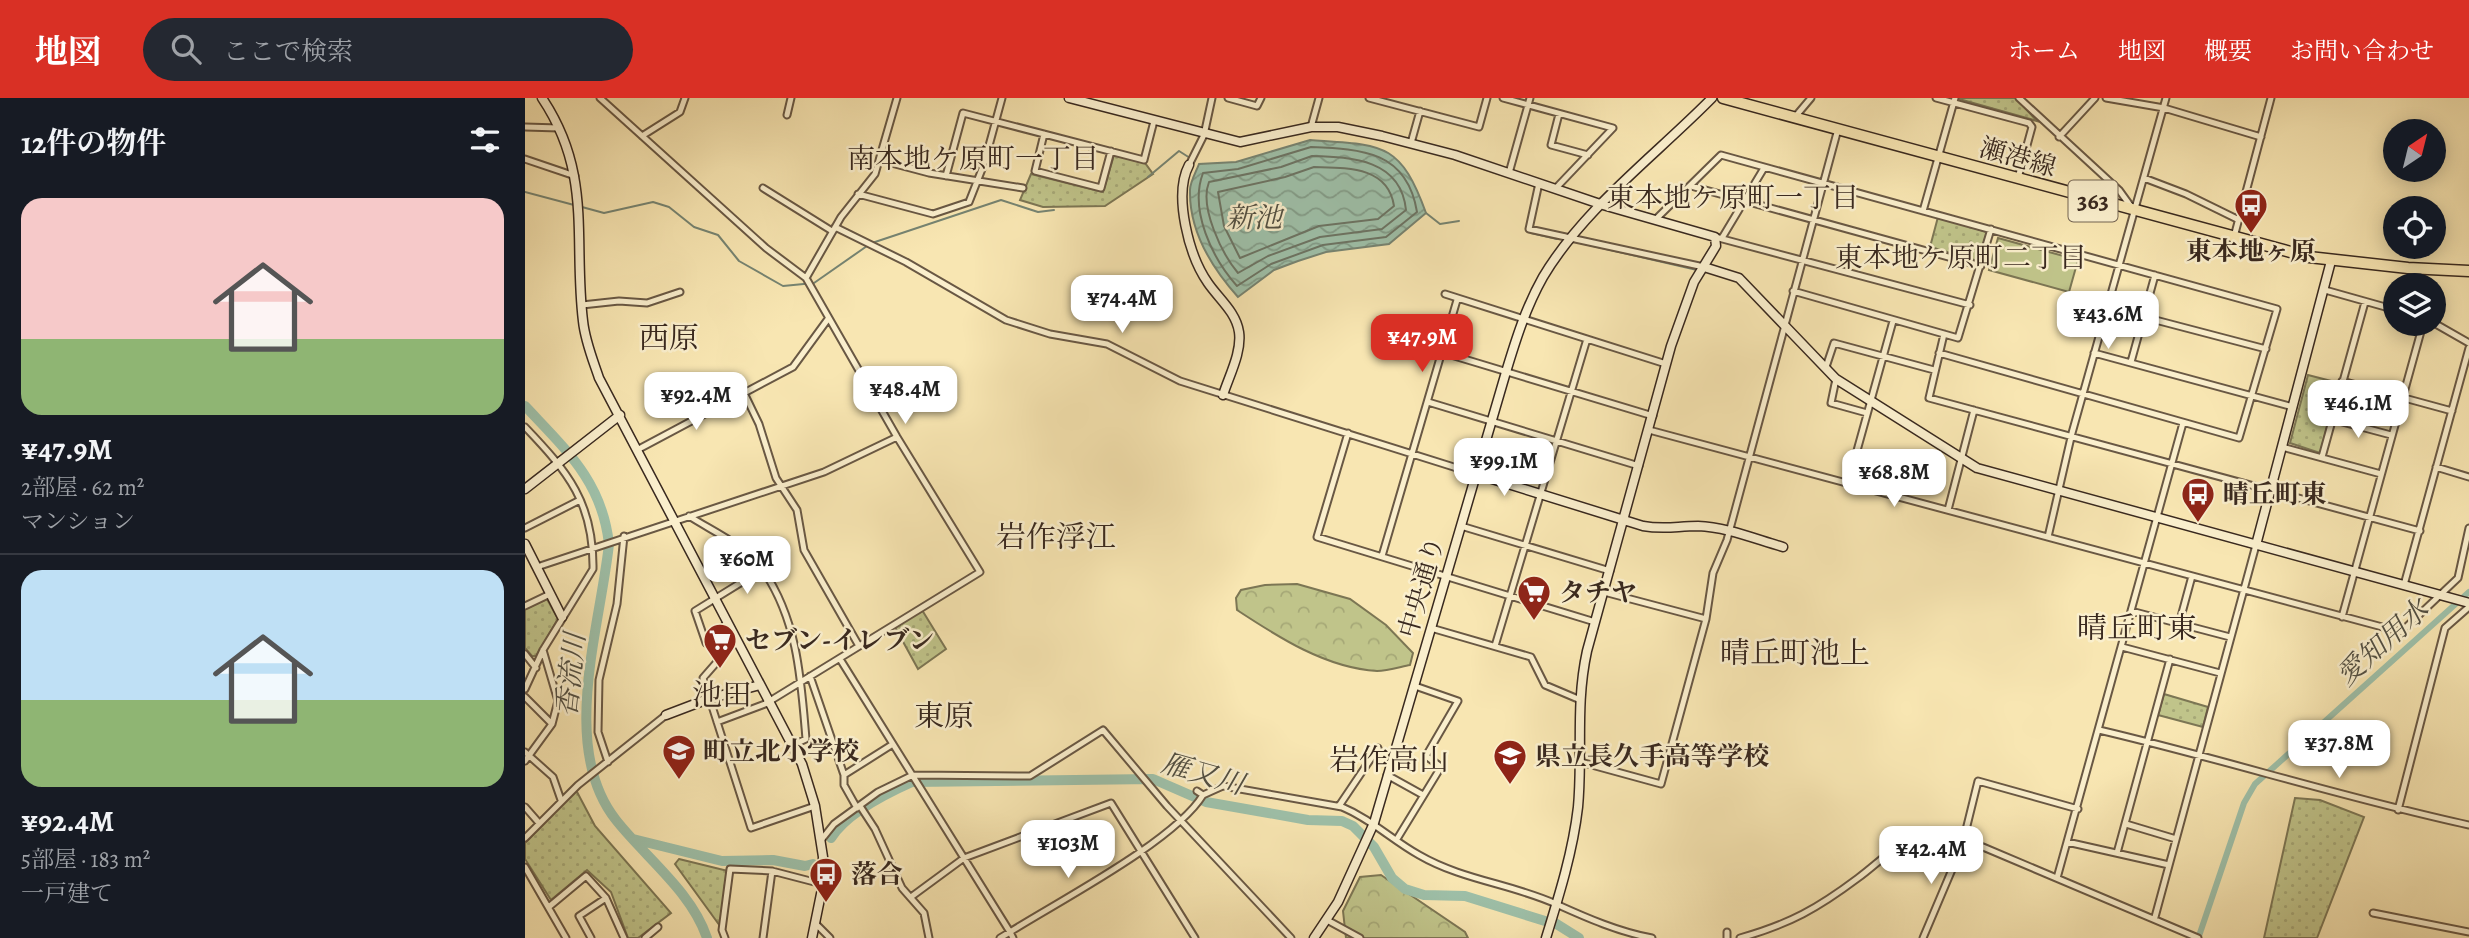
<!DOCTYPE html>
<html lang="ja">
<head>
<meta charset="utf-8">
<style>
	body { margin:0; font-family:Alegreya,"Noto Serif JP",serif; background:#242831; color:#f1f3f6; height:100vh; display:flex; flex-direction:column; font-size:26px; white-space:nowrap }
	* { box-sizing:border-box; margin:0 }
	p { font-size:23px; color:#9ea1a6 }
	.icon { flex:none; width:38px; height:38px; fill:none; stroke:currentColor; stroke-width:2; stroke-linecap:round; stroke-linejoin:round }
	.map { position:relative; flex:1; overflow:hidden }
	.panel { display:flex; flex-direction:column; background:#171b24; width:525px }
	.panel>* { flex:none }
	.needle { width:46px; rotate:35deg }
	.controls { position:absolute; left:1858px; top:21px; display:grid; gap:14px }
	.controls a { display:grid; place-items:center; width:63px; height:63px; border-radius:50%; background:#171b24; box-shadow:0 4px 18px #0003; font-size:35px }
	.price { position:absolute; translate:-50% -60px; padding:0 16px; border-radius:14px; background:#fff; color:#222; font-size:23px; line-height:46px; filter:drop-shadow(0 2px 4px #0008) }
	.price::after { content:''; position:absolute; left:50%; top:42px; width:21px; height:16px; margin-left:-10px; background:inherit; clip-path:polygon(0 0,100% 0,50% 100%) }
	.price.active { background:#d93025; color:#fff }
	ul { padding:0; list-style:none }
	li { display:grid; align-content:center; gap:14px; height:371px; padding:0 21px }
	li+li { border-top:2px solid #363941 }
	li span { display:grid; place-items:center; height:217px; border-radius:21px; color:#555 }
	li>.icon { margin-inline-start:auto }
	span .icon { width:126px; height:126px; fill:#fffc; stroke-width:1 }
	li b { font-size:30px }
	h2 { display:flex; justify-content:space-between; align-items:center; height:84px; padding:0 21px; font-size:30px }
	header { display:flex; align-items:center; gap:42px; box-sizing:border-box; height:98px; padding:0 35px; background:#d93025; color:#fff }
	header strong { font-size:33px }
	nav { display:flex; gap:38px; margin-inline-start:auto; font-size:24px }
	.search { width:490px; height:63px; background:#242831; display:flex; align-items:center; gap:18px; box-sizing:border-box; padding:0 24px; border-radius:38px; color:#9ea1a6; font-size:26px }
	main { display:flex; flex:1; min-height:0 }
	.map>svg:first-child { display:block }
	.green { fill:url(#green-dots); stroke:#7c7654; stroke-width:2 }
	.forest { fill:url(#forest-crowns); stroke:#7c7654; stroke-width:2 }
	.pitch { fill:#c0c48a; stroke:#7c7654; stroke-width:2 }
	.water { fill:url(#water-waves); stroke:#768472; stroke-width:2 }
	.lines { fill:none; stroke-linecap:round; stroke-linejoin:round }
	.shore { stroke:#6c7464; stroke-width:2 }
	.stream { stroke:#768472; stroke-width:2 }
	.canal { stroke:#9ec0a9; stroke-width:6 }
	.river { stroke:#9ec0a9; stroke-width:10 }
	.street-casing { stroke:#695844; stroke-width:9 }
	.secondary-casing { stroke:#39291f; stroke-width:11 }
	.highway-casing { stroke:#39291f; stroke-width:13 }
	.street { stroke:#faefcd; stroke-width:5 }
	.secondary { stroke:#faefcd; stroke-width:8 }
	.highway { stroke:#f8e6b2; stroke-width:10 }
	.labels { text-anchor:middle; stroke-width:5; stroke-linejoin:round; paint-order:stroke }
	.shield { fill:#faefcd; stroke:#736453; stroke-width:2 }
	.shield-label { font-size:24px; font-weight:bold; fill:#39291f }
	.street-label { font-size:26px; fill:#39291f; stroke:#faefcd }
	.poi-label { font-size:26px; font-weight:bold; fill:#39291f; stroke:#faefcd; text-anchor:start }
	.neighbourhood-label { font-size:28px; fill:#39291f; stroke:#faefcd }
	.water-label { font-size:28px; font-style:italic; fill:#524f42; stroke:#faefcd }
	.quarter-label { font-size:30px; fill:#39291f; stroke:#faefcd }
</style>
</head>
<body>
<header>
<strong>地図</strong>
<div class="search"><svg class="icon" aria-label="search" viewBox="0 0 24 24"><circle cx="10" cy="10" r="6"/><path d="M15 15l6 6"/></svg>ここで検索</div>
<nav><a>ホーム</a><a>地図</a><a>概要</a><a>お問い合わせ</a></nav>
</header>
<main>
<section class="panel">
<h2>12件の物件<svg class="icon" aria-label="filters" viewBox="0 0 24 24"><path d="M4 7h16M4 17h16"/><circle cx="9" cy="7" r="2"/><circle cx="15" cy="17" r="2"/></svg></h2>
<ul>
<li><span style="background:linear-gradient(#f6c9c9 65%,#8fb573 0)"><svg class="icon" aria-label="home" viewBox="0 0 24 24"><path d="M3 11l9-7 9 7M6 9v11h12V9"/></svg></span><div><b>¥47.9M</b><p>2部屋 · 62 m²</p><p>マンション</p></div></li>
<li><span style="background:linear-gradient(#bfe0f5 60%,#8fb573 0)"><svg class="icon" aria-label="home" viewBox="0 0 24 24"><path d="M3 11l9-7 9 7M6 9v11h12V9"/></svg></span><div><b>¥92.4M</b><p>5部屋 · 183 m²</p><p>一戸建て</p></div></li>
</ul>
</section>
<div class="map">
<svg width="1944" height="840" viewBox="0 0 1944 840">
	<defs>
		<pattern id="green-dots" width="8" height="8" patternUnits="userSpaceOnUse" patternTransform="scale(1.75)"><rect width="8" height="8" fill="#c0c48a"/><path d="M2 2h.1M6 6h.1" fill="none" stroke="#a6a877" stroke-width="1.8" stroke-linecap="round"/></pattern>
		<pattern id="forest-crowns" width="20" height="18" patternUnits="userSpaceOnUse" patternTransform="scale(1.75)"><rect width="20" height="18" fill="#c0c48a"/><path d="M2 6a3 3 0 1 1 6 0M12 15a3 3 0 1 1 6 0" fill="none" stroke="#a6a877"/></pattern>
		<pattern id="water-waves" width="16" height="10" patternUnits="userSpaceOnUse" patternTransform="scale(1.75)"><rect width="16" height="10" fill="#9ec0a9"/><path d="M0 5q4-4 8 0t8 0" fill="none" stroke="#829c89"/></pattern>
	</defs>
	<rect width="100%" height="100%" fill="#f8e6b2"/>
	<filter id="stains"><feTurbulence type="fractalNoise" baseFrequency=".00286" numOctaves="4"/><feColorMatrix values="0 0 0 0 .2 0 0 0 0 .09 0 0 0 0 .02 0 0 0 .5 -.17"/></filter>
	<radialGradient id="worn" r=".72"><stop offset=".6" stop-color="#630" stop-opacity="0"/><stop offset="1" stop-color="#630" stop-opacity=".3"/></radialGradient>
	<!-- green -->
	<path class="green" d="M 1491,0 L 1512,23 L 1434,1 L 1434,0 Z
		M 589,57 L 620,65 L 628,76 L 580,108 L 518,109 L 495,102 L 506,76 L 578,94 Z
		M 1413,119 L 1462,134 L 1453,163 L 1405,149 Z
		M 1783,277 L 1814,285 L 1795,355 L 1765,345 Z
		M 22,501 L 33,521 L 11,558 L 7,558 L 0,550 L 0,511 Z
		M 397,512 L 421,551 L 393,571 L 370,529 Z
		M 1639,596 L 1683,609 L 1678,629 L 1633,617 Z
		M 51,692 L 70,728 L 146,815 L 113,840 L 103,840 L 86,794 L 62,772 L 26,802 L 0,761 L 0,745 Z
		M 1770,700 L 1795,702 L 1839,719 L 1792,840 L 1739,840 Z
		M 154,761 L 203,773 L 195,828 L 150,766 Z"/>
	<!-- forest -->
	<path class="forest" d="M 772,486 L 825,501 L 861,527 L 888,555 L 885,567 C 875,569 862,573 852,573 C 801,570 753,539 712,512 L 711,500 L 716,492 L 740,487 Z
		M 856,777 L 940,834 L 943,840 L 821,840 L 818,813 L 835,779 Z"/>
	<!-- pitch -->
	<path class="pitch" d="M 1473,140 L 1553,162 L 1544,194 L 1464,172 Z"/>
	<!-- water -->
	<path class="water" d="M 785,42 C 857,47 875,43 901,115 L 864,146 L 801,154 L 773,163 L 749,172 L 713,199 C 687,170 664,132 665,92 C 665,84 671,74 674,66 L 711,64 Z"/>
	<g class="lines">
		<!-- shore -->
		<path class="shore" d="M 786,49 C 837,51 882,53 892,114 L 861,139 L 798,147 L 746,166 L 712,188 C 687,160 664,112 678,75 L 713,71 Z
			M 787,58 C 828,59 876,62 881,112 L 857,131 L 795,139 L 743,158 L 713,175 C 697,156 674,109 684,84 L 756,69 Z
			M 789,69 C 821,70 863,68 869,108 L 853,121 L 794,128 L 715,160 L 699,128 L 693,94 L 760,79 Z"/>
		<!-- stream -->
		<path class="stream" d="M 623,79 L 654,53 L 665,60
			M 0,94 L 49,107
			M 57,109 L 79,115 L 128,104 L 144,109 L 169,129 L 193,137 L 214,163 L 258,188 L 289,185 L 342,148
			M 901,115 L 915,126 L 934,123
			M 1006,135 L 1032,141
			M 347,145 L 476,102 L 513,114 L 529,112
			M 1055,145 L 1172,172"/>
		<!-- canal -->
		<path class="canal" d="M 1674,838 L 1719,705 L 1730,686 L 1944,494"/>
		<!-- river -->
		<path class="river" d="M 0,308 C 41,352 77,383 84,446 C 75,530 34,650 91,722 C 120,759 167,794 182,840
			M 306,740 C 322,715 360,696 387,684 L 628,681 L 681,704 L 783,722 L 817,723 L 828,728 L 849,749 L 867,780 L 880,791 L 899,797 L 940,798 L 1020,823
			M 108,741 L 197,763 L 248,762 L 280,768 L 288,766
			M 1030,825 L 1054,840"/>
		<defs>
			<path id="street" d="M 75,0 L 241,150 L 281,180
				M 703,0 L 732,8 L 736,0
				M 844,0 L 954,29 L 962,0
				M 978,0 L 1088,30 L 1031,90
				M 1411,0 L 1504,25 L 1507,29 L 1493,80
				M 1494,0 L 1594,92 L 1607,110
				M 1581,0 L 1639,10 L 1736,39
				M 1034,16 L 1026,47 L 1063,57
				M 262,17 L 266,0
				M 1270,19 L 1286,0
				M 0,29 L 34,30
				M 786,29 L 794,0
				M 519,36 L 510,73 L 576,90 L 586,53
				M 117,38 L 155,14 L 160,0
				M 1534,39 L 1570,0
				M 886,45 L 895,13
				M 0,61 L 50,78
				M 355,62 L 404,75 L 498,90
				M 664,67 L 679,37 L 687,0
				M 984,75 L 1005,0
				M 421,78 L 438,15 L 619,62 L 629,23
				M 1619,80 L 1661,96 L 1714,122
				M 1014,85 L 1004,131 L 1179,169
				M 1166,88 L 1456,168
				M 238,90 L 307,133
				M 333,96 L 408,116 L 444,104 L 459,66 L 477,0
				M 1398,113 L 1430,0
				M 1132,120 L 1196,57 L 1752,211 L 1714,340 L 1414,255
				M 310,129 L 381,164 L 481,222 L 525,236 L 582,246 L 655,283 L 951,376
				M 1190,139 L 1445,207
				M 1709,139 L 1746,0
				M 1197,140 L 1239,70
				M 1800,192 L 1871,212
				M 1268,193 L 1433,240 L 1466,131
				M 920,196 L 1141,266
				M 57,207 L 94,203 L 122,205 L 155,194
				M 1619,219 L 1741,251
				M 1909,225 L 1944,245
				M 1419,236 L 1404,300 L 1895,433
				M 916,254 L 1128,318
				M 1569,255 L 1768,309
				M 1606,264 L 1630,177
				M 1301,269 L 1309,245 L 1409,272
				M 1311,281 L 1306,305 L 1342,315
				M 1817,283 L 1927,313
				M 219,295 L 234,326 L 251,380 L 272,412 L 279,452 L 334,548
				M 903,304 L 1114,368
				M 1806,321 L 1866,337
				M 0,329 C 43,374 69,405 68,471 L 18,552 L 0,591
				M 1124,332 L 1876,534 L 1933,480 L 1944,430
				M 823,335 L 792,439 L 1070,524
				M 1757,349 L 1856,376
				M 112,352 L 268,269 L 303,221
				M 1797,359 L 1840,204
				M 1911,369 L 1944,379
				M 1323,385 L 1368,223
				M 1423,412 L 1449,312
				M 164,418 C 187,433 222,448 238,472 C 273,523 276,582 281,641 L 268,647
				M 936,428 L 1085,473
				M 0,430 L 55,402
				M 1523,439 L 1547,335 L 1641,0
				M 857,458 L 932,202
				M 12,469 L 299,374 L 372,339
				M 1879,487 L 1944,250
				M 1079,494 L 1181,521
				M 0,508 L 25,496
				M 1606,513 L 1705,539
				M 1817,519 L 1898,226
				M 202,524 L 187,544 L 181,545 L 170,513 L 238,471
				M 1654,526 L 1667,478
				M 906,530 L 1006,559 L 1020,587 L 1053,601
				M 212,541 L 178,580 L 226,730 L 290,708
				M 970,548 L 1062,241
				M 1597,549 L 1695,575
				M 18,552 L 33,603 L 27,626
				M 0,556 L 11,570
				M 315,561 L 485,834 C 534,803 650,743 678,697
				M 285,578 L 319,677 L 319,687 L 332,710
				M 0,599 L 27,626 L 0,663
				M 192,624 L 240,606 L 455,474 L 372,339 L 281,180 L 316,119 L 350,76 L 372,0
				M 1574,632 C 1698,661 1819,700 1944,727
				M 0,654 L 28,679 L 36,702
				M 1052,663 L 1136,686 L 1181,521 L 1188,475 L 1202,442 L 1313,31
				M 83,664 L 73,634 L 74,582 L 92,506 L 99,438
				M 319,677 L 368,646
				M 862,677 L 898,697
				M 672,693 L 678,697 L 698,688 L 817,709 C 846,721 867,742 894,757 C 937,782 987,786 1031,806 C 1062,820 1094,834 1127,840
				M 335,708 L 350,731 L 377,790 L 399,815 L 404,840
				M 814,708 L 853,650
				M 0,709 L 14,725
				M 1873,712 L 1920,530 L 1944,509
				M 1601,726 L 1651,741
				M 0,740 L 53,687 L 141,617
				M 297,741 L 309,726 L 353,694 L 388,677 L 505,678 L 578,632 L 642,708 L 766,840
				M 872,741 L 916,669 L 901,658 L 933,603 L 890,588
				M 1542,744 L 1644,767
				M 1592,755 L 1645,561
				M 0,769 L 41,840
				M 1532,780 L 1658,325
				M 386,799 L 439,760 L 586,705 L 670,840
				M 25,808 L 61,778 L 81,800 L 99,840
				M 1848,815 L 1944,834
				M 1630,819 L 1731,447
				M 802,822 L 835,840
				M 291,826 L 305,840
				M 66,840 L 54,818 L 81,800
				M 120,840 L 133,829
				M 200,840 L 197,832 L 205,771 L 247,773 L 297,786
				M 238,840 L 247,773
				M 475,840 L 485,834 L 488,840
				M 1202,840 L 1202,834
				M 1215,840 C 1265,826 1293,810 1333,780 C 1351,767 1370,747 1390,739 C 1411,732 1439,742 1458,749 L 1673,840
				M 1398,840 L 1437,748 L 1453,683 L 1553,711"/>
			<path id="secondary" d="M 17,0 C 68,76 48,141 58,223 C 60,243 68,262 74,280 L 277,666 L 290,708 L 298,759 L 297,791 L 287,840
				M 544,0 L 715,44 L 786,29 L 813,29 L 857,38 L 930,57 L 1078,107 L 1190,139 L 1191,148 L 1169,184 L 1146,248 L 1062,553 C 1050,608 1058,655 1053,709 C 1048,753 1034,798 1021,840
				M 664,67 C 648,97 664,158 683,185 C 694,201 711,214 714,234 C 717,254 704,278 698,297
				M 1179,169 L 1214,180 L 1311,281 L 1452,370 L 1944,505
				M 951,376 L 1118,428 C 1140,432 1152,428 1173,428 C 1201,429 1230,441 1258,449
				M 0,391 L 95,317
				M 0,446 L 37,519
				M 1731,447 L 1806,163
				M 141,617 L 183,601 L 235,587
				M 789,840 L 813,804 L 849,725 L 981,274 C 991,241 1001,209 1018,179 C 1059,110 1131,57 1187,0"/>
			<path id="highway" d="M 1198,0 L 1784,159 L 1883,170 L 1944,173"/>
		</defs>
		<!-- street casing -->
		<use href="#street" class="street-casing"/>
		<!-- secondary casing -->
		<use href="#secondary" class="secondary-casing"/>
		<!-- highway casing -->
		<use href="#highway" class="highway-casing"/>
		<!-- street -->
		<use href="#street" class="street"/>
		<!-- secondary -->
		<use href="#secondary" class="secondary"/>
		<!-- highway -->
		<use href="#highway" class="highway"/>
	</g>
	<!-- icons -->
	<defs>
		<symbol id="bus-pin" viewBox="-11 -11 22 30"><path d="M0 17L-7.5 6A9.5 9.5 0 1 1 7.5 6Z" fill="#8f2418" stroke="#faefcd"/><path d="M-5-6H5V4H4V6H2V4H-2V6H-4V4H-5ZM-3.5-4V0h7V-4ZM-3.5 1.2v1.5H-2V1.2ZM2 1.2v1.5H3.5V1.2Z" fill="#fff"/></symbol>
		<symbol id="supermarket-pin" viewBox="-11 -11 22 30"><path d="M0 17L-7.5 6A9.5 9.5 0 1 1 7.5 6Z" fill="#8f2418" stroke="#faefcd"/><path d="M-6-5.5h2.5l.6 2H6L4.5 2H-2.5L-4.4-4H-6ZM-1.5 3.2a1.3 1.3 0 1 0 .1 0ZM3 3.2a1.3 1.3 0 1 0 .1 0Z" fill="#fff"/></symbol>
		<symbol id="school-pin" viewBox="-11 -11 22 30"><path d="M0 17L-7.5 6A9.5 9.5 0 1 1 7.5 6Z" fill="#8f2418" stroke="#faefcd"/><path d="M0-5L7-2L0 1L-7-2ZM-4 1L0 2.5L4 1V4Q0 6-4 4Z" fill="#fff"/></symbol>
	</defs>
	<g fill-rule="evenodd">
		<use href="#bus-pin" x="1707" y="88" width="38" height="52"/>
		<use href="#bus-pin" x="1654" y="377" width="38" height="52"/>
		<use href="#supermarket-pin" x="990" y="475" width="38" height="52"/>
		<use href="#supermarket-pin" x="176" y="523" width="38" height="52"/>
		<use href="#school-pin" x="135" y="634" width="38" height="52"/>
		<use href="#school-pin" x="966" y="639" width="38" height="52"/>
		<use href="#bus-pin" x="282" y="757" width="38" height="52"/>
	</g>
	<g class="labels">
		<!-- shield labels -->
		<rect class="shield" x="1543.5" y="82.5" width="49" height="41" rx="5"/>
		<g class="shield-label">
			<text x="1568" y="111">363</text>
		</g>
		<!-- street labels -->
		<g class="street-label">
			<text transform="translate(1493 59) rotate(16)" y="9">瀬港線</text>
			<text transform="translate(896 489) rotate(-74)" y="9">中央通り</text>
		</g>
		<!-- poi labels -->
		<g class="poi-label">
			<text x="1726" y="162" text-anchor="middle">東本地ヶ原</text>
			<text x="1698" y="405">晴丘町東</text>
			<text x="1034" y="503">タチヤ</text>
			<text x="220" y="551">セブン-イレブン</text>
			<text x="178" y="662">町立北小学校</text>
			<text x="1010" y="667">県立長久手高等学校</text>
			<text x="326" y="785">落合</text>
		</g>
		<!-- neighbourhood labels -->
		<g class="neighbourhood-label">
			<text x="448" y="70">南本地ケ原町一丁目</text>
			<text x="1208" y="109">東本地ケ原町一丁目</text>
			<text x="1436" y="169">東本地ケ原町二丁目</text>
		</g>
		<!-- water labels -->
		<g class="water-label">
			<text x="729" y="129">新池</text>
			<text transform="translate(1857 544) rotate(-42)" y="10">愛知用水</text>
			<text transform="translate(45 577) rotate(-84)" y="10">香流川</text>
			<text transform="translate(678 675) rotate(16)" y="10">雁又川</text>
		</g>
		<!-- quarter labels -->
		<g class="quarter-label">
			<text x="144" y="250">西原</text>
			<text x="531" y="449">岩作浮江</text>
			<text x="1612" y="540">晴丘町東</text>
			<text x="1270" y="565">晴丘町池上</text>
			<text x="197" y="607">池田</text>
			<text x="419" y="628">東原</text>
			<text x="864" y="672">岩作高山</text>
		</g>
	</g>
	<rect width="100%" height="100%" filter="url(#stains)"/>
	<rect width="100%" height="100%" fill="url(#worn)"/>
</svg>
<div class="controls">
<a><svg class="needle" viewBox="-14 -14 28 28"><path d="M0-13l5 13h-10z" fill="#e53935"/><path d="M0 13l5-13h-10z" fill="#9ea1a6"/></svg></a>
<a><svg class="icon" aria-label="locate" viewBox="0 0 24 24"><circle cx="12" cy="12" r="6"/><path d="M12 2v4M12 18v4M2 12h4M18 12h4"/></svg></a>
<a><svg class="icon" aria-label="layers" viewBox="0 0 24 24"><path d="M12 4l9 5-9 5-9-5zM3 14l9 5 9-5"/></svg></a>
</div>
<b class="price" style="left:597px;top:237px">¥74.4M</b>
<b class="price" style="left:1583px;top:253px">¥43.6M</b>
<b class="price active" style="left:897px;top:276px">¥47.9M</b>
<b class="price" style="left:380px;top:328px">¥48.4M</b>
<b class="price" style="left:171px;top:334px">¥92.4M</b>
<b class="price" style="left:1833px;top:342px">¥46.1M</b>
<b class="price" style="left:979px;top:400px">¥99.1M</b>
<b class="price" style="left:1369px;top:411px">¥68.8M</b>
<b class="price" style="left:222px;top:498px">¥60M</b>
<b class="price" style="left:1814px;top:682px">¥37.8M</b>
<b class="price" style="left:543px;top:782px">¥103M</b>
<b class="price" style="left:1406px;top:788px">¥42.4M</b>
</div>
</main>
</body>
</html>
